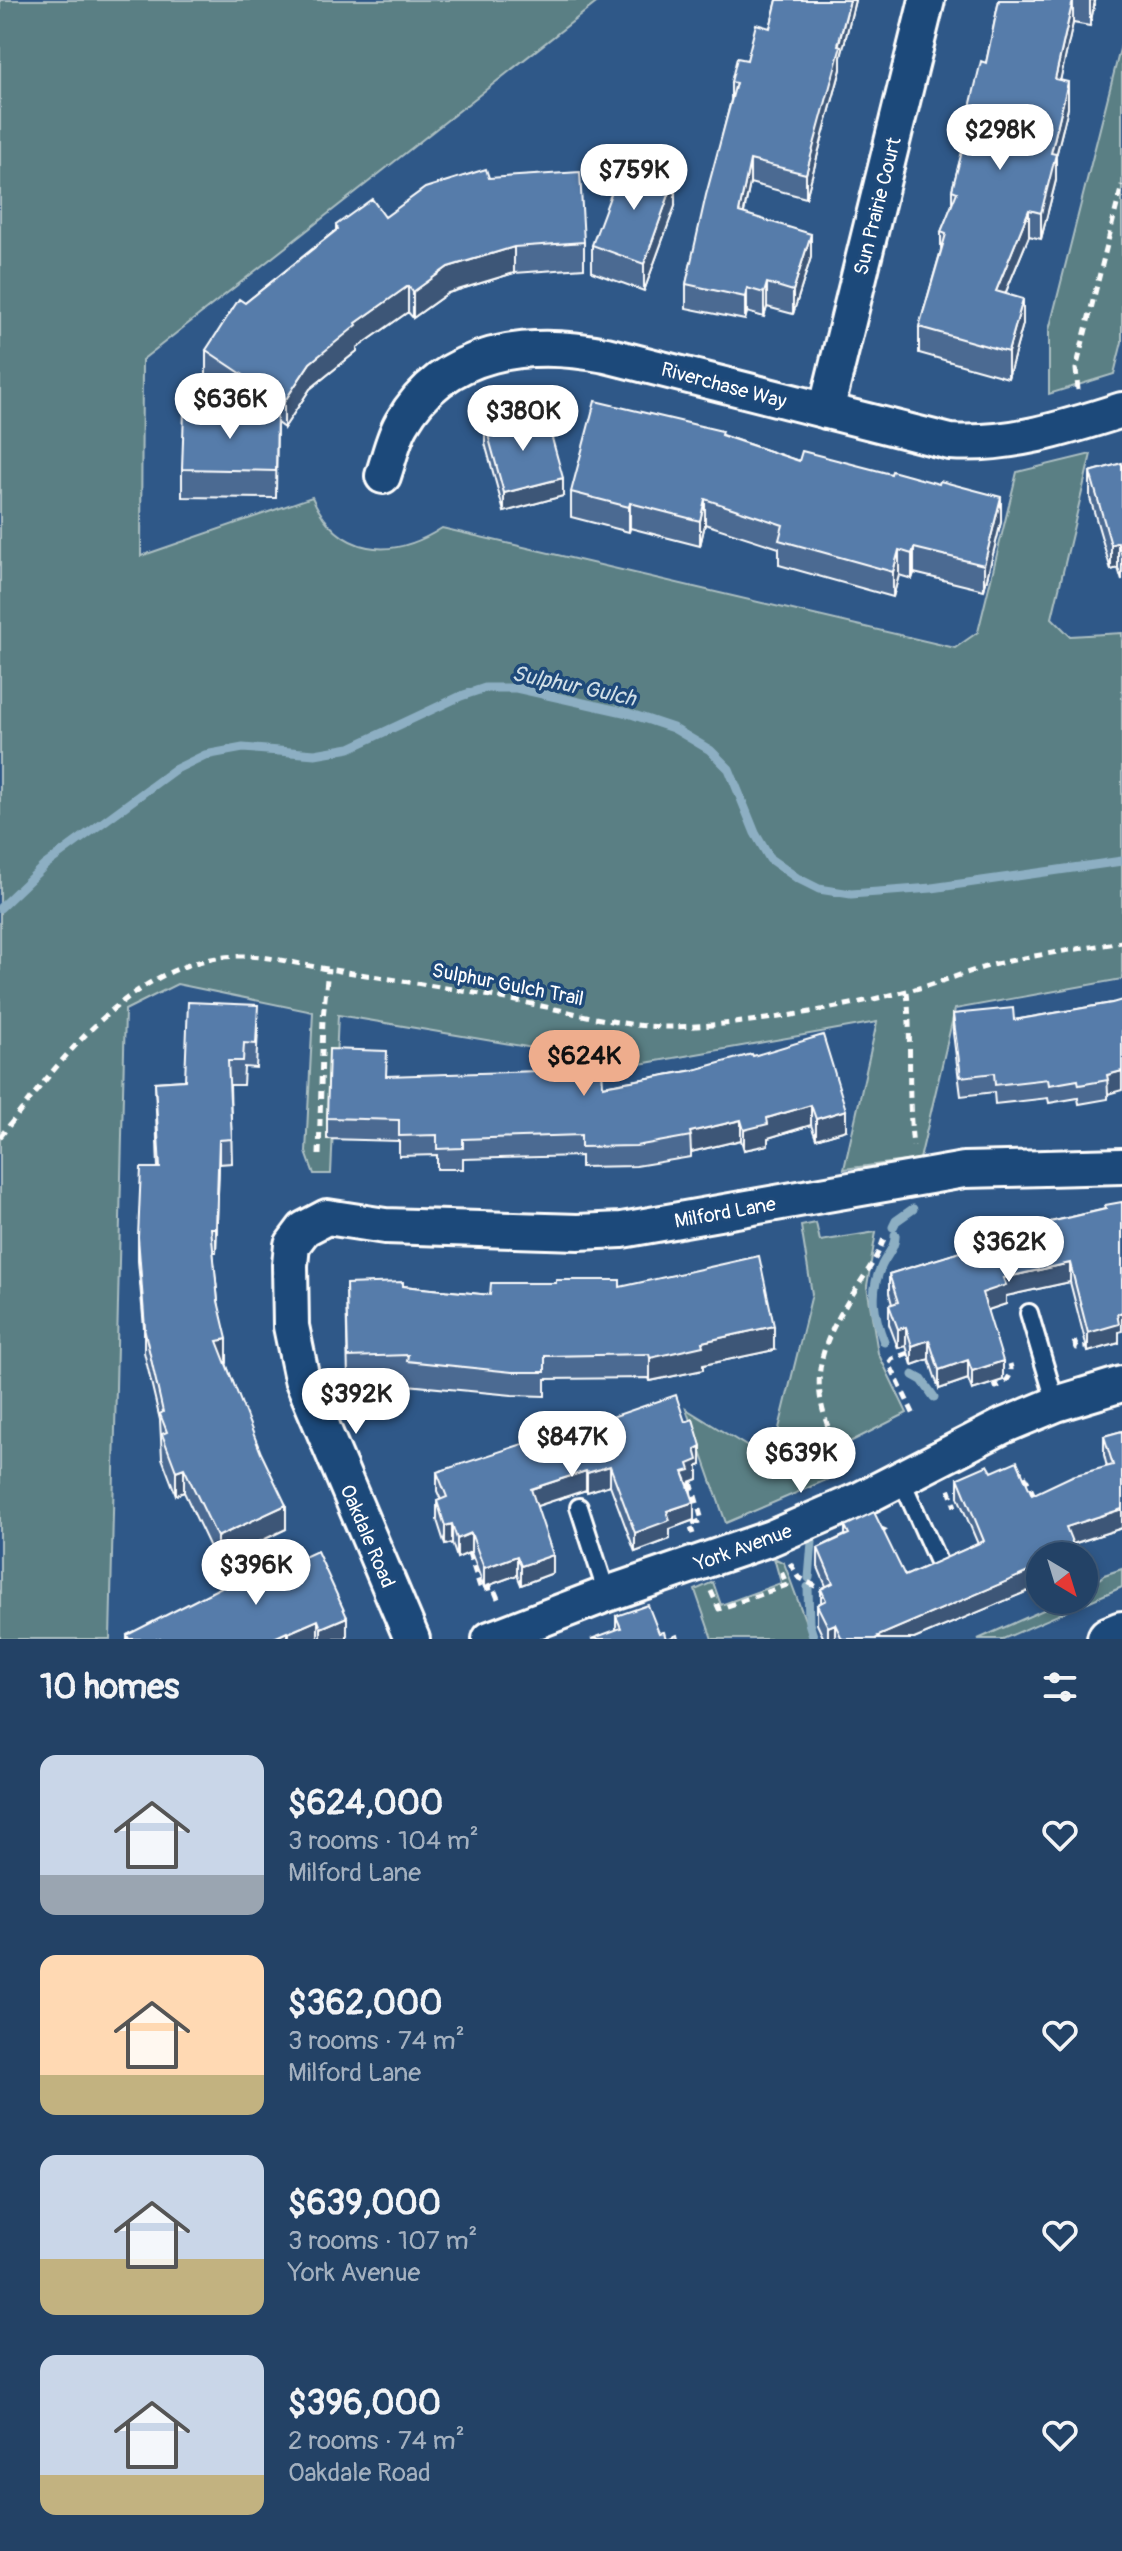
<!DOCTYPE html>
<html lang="en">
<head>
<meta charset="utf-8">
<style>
	body { margin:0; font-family:Pangolin,sans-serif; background:#2f4d6f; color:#f1f3f6; height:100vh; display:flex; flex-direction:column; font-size:30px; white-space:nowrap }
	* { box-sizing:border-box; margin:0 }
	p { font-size:26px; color:#a3b0bf }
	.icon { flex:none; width:44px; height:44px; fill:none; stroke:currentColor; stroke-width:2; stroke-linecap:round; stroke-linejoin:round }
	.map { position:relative; height:1639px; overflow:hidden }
	.side { display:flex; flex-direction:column; background:#234266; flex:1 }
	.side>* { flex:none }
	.needle { width:52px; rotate:142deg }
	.controls { position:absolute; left:1026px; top:1542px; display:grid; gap:16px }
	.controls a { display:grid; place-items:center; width:72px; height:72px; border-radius:50%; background:#234266; box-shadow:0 4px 12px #0003,0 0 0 2px #405b7a; font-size:40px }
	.price { position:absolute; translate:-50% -68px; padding:0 18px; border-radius:28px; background:#fff; color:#222; font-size:26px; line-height:52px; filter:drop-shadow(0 2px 4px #0008) }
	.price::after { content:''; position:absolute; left:50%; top:48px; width:24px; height:18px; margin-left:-12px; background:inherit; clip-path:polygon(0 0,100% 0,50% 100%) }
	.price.current { background:#eead8d; color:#111 }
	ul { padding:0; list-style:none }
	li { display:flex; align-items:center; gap:24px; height:200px; padding:0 40px }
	li span { display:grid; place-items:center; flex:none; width:224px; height:160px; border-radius:16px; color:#555 }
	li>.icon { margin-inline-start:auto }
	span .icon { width:96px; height:96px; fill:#fffc; stroke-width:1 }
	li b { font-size:34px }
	h2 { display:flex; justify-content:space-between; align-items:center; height:96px; padding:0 40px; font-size:34px }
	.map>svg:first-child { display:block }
	.green { fill:#5a7f84; stroke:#acbfc2; stroke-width:2 }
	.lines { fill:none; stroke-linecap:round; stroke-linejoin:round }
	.stream { stroke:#8dafc3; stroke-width:9 }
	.lane-casing { stroke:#fff; stroke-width:22 }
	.street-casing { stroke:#fff; stroke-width:40 }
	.secondary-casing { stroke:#fff; stroke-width:50 }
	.path { stroke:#fff; stroke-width:5; stroke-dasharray:8 6; stroke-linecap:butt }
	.lane { stroke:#1f4a7a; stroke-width:16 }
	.street { stroke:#1f4a7a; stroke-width:34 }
	.secondary { stroke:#1f4a7a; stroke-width:44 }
	.wall { fill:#4b6b92; stroke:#fff; stroke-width:2 }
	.shaded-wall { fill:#3d5777; stroke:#fff; stroke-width:2 }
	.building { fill:#577caa; stroke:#fff; stroke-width:2 }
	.labels { text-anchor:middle; stroke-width:7; stroke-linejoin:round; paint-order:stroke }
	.street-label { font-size:20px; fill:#fff; stroke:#1f4a7a }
	.water-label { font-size:22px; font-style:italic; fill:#d0dee6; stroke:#1f4a7a }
</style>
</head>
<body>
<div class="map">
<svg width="1122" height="1639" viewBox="0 0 1122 1639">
	<rect width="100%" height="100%" fill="#2f5888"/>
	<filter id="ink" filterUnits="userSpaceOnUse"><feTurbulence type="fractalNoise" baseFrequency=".0125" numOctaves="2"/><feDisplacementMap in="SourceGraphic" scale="16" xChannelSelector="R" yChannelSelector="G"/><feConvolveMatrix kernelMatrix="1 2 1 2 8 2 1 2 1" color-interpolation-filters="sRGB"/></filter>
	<g filter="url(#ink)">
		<!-- green -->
		<path class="green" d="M 0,0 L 600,0 L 142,360 L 141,556 L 312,497 C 338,556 391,561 442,528 L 955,648 L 978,632 L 1017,472 L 1091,454 L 1052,618 L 1070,636 L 1122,633 L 1122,979 L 955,1009 L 920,1159 L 844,1169 L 877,1022 L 634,1065 L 338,1015 L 331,1174 L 314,1174 L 306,1152 L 313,1012 L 177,984 L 125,1010 L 110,1639 L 0,1639 Z
			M 1122,41 L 1122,342 L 1114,374 L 1049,394 L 1049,330 Z
			M 816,1223 L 820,1241 L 876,1232 L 867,1286 L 878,1353 L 907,1413 L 834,1450 L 845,1472 L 726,1523 L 686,1409 L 771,1461 L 812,1294 L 801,1226 Z
			M 774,1558 L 784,1563 L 812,1639 L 712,1639 L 695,1590 L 713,1582 L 721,1605 L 781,1583 Z
			M 1122,1569 L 1122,1587 L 1003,1639 L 978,1639 L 1066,1600 L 1084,1600 L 1084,1592 L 1104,1575 Z"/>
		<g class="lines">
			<!-- stream -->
			<path class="stream" d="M 0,908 L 45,865 L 174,770 L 205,755 L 243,748 L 315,754 L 350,748 L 461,696 L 485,688 L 516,688 L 628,713 L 673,728 L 710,750 L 729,769 L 755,833 L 770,859 L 797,878 L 819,889 L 851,894 L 932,888 L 1122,861
				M 893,1227 L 896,1221 L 913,1209
				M 884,1342 C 874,1316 869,1291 882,1265 C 887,1255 896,1246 895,1235
				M 913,1375 L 922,1380 L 934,1397
				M 809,1578 L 812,1542
				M 808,1587 L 809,1623 L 814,1639"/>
			<defs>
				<path id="lane" d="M 1029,1313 L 1056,1404
					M 901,1479 L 939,1564
					M 579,1507 L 607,1594"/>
				<path id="street" d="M 826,411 L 927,0
					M 383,476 C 389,459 393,438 402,423 C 445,348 530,340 606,355 L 950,442 C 1010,446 1066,428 1122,410
					M 412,1639 L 302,1379 L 291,1326 L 290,1265 L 292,1245 L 304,1229 L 327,1217 L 385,1226 L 578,1232 L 622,1230 L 964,1170 L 1122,1166
					M 490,1639 L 607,1594 L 771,1538 L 861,1499 L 1003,1426 L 1056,1404 L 1122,1384"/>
				<path id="secondary" d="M 1110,1639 L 1122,1634"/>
			</defs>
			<!-- lane casing -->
			<use href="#lane" class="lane-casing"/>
			<!-- street casing -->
			<use href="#street" class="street-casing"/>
			<!-- secondary casing -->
			<use href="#secondary" class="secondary-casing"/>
			<!-- path -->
			<path class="path" d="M 1078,390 L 1076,369 L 1122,185
				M 907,992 C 912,1043 907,1094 913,1146
				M 0,1137 C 61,1061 130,960 238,956 C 269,955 299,965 328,969 C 396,980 464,990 532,1004 C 577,1013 623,1027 669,1027 C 744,1026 831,1010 903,992 C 935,985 965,972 996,964 C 1038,954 1080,949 1122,942
				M 319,1155 L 323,1018 L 328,969
				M 1074,1341 L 1077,1348 L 1086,1347
				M 908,1353 L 892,1359 L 889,1363 L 914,1415
				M 995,1383 L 996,1387 C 1006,1383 1014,1375 1010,1364
				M 839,1452 C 806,1385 816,1350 856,1289 C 867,1271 880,1255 885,1234
				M 1015,1474 L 1022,1470 L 1035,1498
				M 691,1482 L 702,1520 L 690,1525 L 693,1534
				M 953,1491 L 950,1492 L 955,1507
				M 879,1528 L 886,1531 L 889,1536
				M 469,1553 L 481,1590 L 493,1587 L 499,1601
				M 790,1563 L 798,1577 L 821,1589 L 823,1592
				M 711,1591 L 719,1609 L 787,1585 L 780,1569"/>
			<!-- lane -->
			<use href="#lane" class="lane"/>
			<!-- street -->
			<use href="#street" class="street"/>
			<!-- secondary -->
			<use href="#secondary" class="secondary"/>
		</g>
		<!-- wall -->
		<path class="wall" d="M 777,0 L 855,0 L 841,57 L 841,69 L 806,198 L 750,183 L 744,213 L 811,257 L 793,314 L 767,307 L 764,317 L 747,312 L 745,320 L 686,308 L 686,284 L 731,100 L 731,82 L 770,28 Z
			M 999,0 L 1095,0 L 1090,26 L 1073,23 L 1060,80 L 1068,108 L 1056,156 L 1056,180 L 1041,239 L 1029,236 L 1005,294 L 1023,324 L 1008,378 L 919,353 L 919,327 L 941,250 L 941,232 L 952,205 L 952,190 L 967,135 L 967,120 L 986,63 Z
			M 489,178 L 584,242 L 584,268 L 514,273 L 448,293 L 413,318 L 408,312 L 357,348 L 357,351 L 310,389 L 284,428 L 277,423 L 276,498 L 182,497 L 182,469 L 259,412 L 206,376 L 206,350 L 245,303 L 336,230 L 336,225 L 385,217 Z
			M 675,206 L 644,291 L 592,272 L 592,245 Z
			M 485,424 L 523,427 L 563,496 L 504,512 L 485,443 Z
			M 722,435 L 799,461 L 1001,522 L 984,590 L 914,573 L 912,579 L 899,575 L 893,597 L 779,565 L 779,548 L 705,524 L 700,546 L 630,528 L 629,532 L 571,517 L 571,492 Z
			M 1122,463 L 1122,581 L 1118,568 L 1111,570 L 1090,498 L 1090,472 Z
			M 1112,1003 L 1108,1099 L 1079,1104 L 1078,1098 L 1049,1103 L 1048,1098 L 995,1104 L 994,1092 L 961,1096 L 953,1033 L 953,1014 L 1014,1020 Z
			M 258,1029 L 256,1068 L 244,1067 L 243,1085 L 230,1085 L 232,1163 L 219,1164 L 216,1252 L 213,1252 L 218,1301 L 226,1363 L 286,1529 L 217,1562 L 184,1492 L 176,1495 L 162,1458 L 160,1420 L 144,1352 L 144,1328 L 138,1261 L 138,1237 L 158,1168 L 155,1082 L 185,1080 Z
			M 753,1056 L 846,1130 L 816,1139 L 811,1125 L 768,1138 L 768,1145 L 744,1150 L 741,1140 L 691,1152 L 691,1157 L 636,1166 L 581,1167 L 581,1156 L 463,1159 L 463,1169 L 437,1169 L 437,1155 L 399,1156 L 399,1141 L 327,1139 L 327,1118 L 387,1076 L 603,1086 L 694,1070 Z
			M 1105,1209 L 1119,1332 L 1119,1343 L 1088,1352 L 1070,1282 L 1006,1296 L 1006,1304 L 987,1310 L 1003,1380 L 972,1390 L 968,1379 L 939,1389 L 929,1359 L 912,1365 L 906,1346 L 898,1348 L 889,1324 L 889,1305 L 892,1304 L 889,1293 L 889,1274 L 1033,1230 L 1033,1226 Z
			M 346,1284 L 403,1286 L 490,1295 L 620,1287 L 774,1350 L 703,1365 L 703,1370 L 650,1381 L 649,1378 L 545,1379 L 545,1396 L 512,1395 L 407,1385 L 407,1379 L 348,1381 Z
			M 685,1422 L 701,1465 L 698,1466 L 698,1479 L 690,1482 L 694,1520 L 670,1529 L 670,1539 L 635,1552 L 610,1485 L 587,1492 L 586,1490 L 536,1506 L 553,1573 L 521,1585 L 517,1575 L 484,1587 L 471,1552 L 457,1558 L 452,1543 L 445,1545 L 437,1520 L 437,1501 L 441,1500 L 437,1491 L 437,1472 L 542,1441 Z
			M 1122,1431 L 1122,1528 L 1073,1544 L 1076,1556 L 1040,1586 L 914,1639 L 824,1639 L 817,1624 L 817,1605 L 821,1602 L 821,1589 L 826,1586 L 818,1567 L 818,1548 L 845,1535 L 845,1526 L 905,1576 L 978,1544 L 958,1497 L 958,1478 L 992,1472 L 1032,1495 L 1107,1467 L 1104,1455 L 1104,1436 Z
			M 250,1582 L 347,1639 L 127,1639 L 127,1635 Z
			M 616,1616 L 659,1633 L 616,1630 Z"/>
		<!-- shaded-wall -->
		<path class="shaded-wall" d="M 850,0 L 855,0 L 841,57 L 841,69 L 806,198 L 806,174 Z
			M 1073,0 L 1073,23 L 1055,104 L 1055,79 Z
			M 1090,0 L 1095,0 L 1090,26 Z
			M 1068,82 L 1068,108 L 1056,156 L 1056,180 L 1041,239 L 1041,213 L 1051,153 Z
			M 750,160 L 750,183 L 739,235 L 739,212 Z
			M 675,178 L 675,206 L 644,291 L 644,264 Z
			M 1029,210 L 1029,236 L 996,316 L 996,291 Z
			M 811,234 L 811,257 L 793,314 L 793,291 Z
			M 514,247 L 514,273 L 448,293 L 413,318 L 413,292 L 448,267 Z
			M 767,283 L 767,307 L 764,317 L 764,293 Z
			M 408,286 L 408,312 L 357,348 L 357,351 L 310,389 L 284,428 L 284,402 L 310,363 L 356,323 Z
			M 747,288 L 747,312 L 745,320 L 745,297 Z
			M 1023,299 L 1023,324 L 1008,378 L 1008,352 Z
			M 563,478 L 563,496 L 504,512 L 504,493 Z
			M 1001,497 L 1001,522 L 984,590 L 984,565 Z
			M 705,499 L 705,524 L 700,546 L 700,521 Z
			M 630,503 L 630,528 L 629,532 L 629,507 Z
			M 1118,542 L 1118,568 L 1111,570 L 1111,545 Z
			M 914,548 L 914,573 L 912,579 L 912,554 Z
			M 899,550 L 899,575 L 893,597 L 893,572 Z
			M 1122,1071 L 1122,1090 L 1108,1094 L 1107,1075 Z
			M 811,1105 L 811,1125 L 768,1138 L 768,1145 L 744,1150 L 744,1130 L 767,1118 Z
			M 846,1110 L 846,1130 L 816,1139 L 816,1119 Z
			M 741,1120 L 741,1140 L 691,1152 L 690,1132 Z
			M 219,1140 L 219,1164 L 216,1252 L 216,1228 Z
			M 1070,1263 L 1070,1282 L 1006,1296 L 1006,1304 L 982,1312 L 982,1293 L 1003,1278 Z
			M 1122,1312 L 1122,1331 L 1119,1332 L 1119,1343 L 1088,1352 L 1088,1333 L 1117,1314 Z
			M 774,1326 L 774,1350 L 703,1365 L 703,1370 L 650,1381 L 650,1358 L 702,1342 Z
			M 906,1327 L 906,1346 L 898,1348 L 898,1329 Z
			M 227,1339 L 227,1363 L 217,1365 L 217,1341 Z
			M 929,1340 L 929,1359 L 912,1365 L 912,1346 Z
			M 968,1360 L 968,1379 L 939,1389 L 939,1370 Z
			M 1003,1361 L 1003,1380 L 972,1390 L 972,1371 Z
			M 701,1446 L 701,1465 L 698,1466 L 698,1479 L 690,1482 L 690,1489 L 683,1472 L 695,1449 Z
			M 610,1466 L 610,1485 L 587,1492 L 587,1473 Z
			M 184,1468 L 184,1492 L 176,1495 L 176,1471 Z
			M 586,1471 L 586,1490 L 531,1508 L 531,1489 Z
			M 694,1502 L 694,1520 L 670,1529 L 670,1539 L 635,1552 L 635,1533 L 667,1511 Z
			M 286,1505 L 286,1529 L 217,1562 L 217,1537 Z
			M 1122,1509 L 1122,1528 L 1066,1546 L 1066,1527 Z
			M 452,1524 L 452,1543 L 445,1545 L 445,1526 Z
			M 471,1533 L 471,1552 L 457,1558 L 457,1539 Z
			M 553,1555 L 553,1573 L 521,1585 L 521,1566 Z
			M 517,1556 L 517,1575 L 484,1587 L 484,1568 Z
			M 1040,1567 L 1040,1586 L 914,1639 L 875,1639 L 878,1636 Z
			M 347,1617 L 347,1639 L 321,1639 L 321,1628 Z
			M 318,1620 L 318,1639 L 288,1639 L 288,1633 Z
			M 835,1624 L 835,1639 L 828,1639 L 828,1627 Z
			M 287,1632 L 287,1639 L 272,1639 Z"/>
		<!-- building -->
		<path class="building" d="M 777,0 L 850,0 L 838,45 L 841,46 L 806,174 L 750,160 L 739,212 L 811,234 L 793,291 L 767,283 L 764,293 L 747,288 L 745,297 L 686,284 L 706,195 L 736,83 L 731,82 L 737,58 L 747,60 L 756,24 L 770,28 Z
			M 999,0 L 1073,0 L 1055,79 L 1068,82 L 1051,153 L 1056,154 L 1041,213 L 1029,210 L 996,291 L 1023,299 L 1008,352 L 919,327 L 946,234 L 941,232 L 957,192 L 952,190 L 970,121 L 967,120 L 981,61 L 986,63 Z
			M 624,159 L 675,178 L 644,264 L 592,245 Z
			M 486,169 L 489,178 L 580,172 L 584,242 L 514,247 L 448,267 L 413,292 L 408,286 L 356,323 L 357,325 L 310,363 L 284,402 L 206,350 L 239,299 L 245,303 L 338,229 L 336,225 L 372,199 L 385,217 L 425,188 Z
			M 595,401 L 722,431 L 721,435 L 799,461 L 802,451 L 891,474 L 892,471 L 939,484 L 940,481 L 1001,497 L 984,565 L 914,548 L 912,554 L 899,550 L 893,572 L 779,540 L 783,525 L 705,499 L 700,521 L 630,503 L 629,507 L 571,492 Z
			M 184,411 L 277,412 L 276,471 L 182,469 Z
			M 520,415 L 523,427 L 547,420 L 563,478 L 504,493 L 485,424 Z
			M 1122,463 L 1122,556 L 1118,542 L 1111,545 L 1090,472 Z
			M 1122,1000 L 1122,1071 L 1107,1075 L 1108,1080 L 1079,1085 L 1078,1080 L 1049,1085 L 1048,1079 L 995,1085 L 994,1073 L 961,1077 L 953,1014 L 1013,1008 L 1014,1020 L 1112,1003 Z
			M 188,1002 L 258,1005 L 256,1044 L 244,1043 L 243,1061 L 228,1061 L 232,1139 L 219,1140 L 216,1228 L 211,1228 L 218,1301 L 227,1339 L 217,1341 L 261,1453 L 286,1505 L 217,1537 L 184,1468 L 176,1471 L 162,1434 L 167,1432 L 160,1414 L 163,1412 L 144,1328 L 145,1328 L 138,1237 L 141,1168 L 160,1168 L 155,1082 L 185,1080 Z
			M 823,1035 L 846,1110 L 816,1119 L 811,1105 L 767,1118 L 768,1124 L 744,1130 L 741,1120 L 690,1132 L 691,1136 L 636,1146 L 581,1147 L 581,1135 L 463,1139 L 463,1148 L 437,1149 L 437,1135 L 399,1136 L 399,1120 L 327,1118 L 329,1049 L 387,1051 L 386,1076 L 602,1069 L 603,1086 L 694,1070 L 752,1054 L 753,1056 Z
			M 1122,1202 L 1122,1312 L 1117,1314 L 1119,1324 L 1088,1333 L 1070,1263 L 1003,1278 L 1006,1285 L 982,1293 L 1003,1361 L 972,1371 L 968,1360 L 939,1370 L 929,1340 L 912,1346 L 906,1327 L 898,1329 L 889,1305 L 898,1302 L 889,1274 L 1034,1229 L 1033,1226 L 1106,1209 L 1105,1205 Z
			M 759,1256 L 774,1326 L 702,1342 L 703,1346 L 650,1358 L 649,1354 L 545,1356 L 545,1372 L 512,1372 L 407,1361 L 408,1355 L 348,1357 L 346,1284 L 403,1282 L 403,1286 L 490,1295 L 491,1283 L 556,1283 L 556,1280 L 620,1280 L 620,1287 Z
			M 676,1395 L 685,1422 L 693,1419 L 701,1446 L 695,1449 L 698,1460 L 688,1464 L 690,1470 L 683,1472 L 694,1502 L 667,1511 L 670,1520 L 635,1533 L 610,1466 L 587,1473 L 586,1471 L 531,1489 L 553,1555 L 521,1566 L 517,1556 L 484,1568 L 471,1533 L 457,1539 L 452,1524 L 445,1526 L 437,1501 L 447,1497 L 437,1472 L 541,1438 L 542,1441 Z
			M 1122,1431 L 1122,1509 L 1066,1527 L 1076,1552 L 1067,1556 L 1040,1556 L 1040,1567 L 878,1636 L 879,1637 L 875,1639 L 842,1639 L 835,1624 L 828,1627 L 817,1605 L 826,1600 L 821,1589 L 833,1583 L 818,1548 L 849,1534 L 845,1526 L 874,1512 L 905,1576 L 984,1541 L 958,1478 L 988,1465 L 992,1472 L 1017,1461 L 1032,1495 L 1072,1476 L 1113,1465 L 1104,1436 Z
			M 317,1551 L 347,1617 L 321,1628 L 318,1620 L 288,1633 L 287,1632 L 272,1639 L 129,1639 L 127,1635 L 247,1574 L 250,1582 Z
			M 648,1605 L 659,1633 L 664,1632 L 666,1639 L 591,1639 L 621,1628 L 616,1616 Z
			M 677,1635 L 678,1639 L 667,1639 Z"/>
	</g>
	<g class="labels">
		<!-- street labels -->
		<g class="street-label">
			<text transform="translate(877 206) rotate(-76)" y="7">Sun Prairie Court</text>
			<text transform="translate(724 385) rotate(15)" y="7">Riverchase Way</text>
			<text transform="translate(508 984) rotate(11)" y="7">Sulphur Gulch Trail</text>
			<text transform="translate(725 1212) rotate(-10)" y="7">Milford Lane</text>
			<text transform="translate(368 1536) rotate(67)" y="7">Oakdale Road</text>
			<text transform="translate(743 1547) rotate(-20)" y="7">York Avenue</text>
		</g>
		<!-- water labels -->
		<g class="water-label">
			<text transform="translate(574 685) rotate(12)" y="8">Sulphur Gulch</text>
		</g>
	</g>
</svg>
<div class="controls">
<a><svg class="needle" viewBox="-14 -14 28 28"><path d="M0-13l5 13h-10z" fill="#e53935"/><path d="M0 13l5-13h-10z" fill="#a3b0bf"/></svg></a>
</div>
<b class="price" style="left:1000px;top:172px">$298K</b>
<b class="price" style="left:634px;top:212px">$759K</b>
<b class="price" style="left:230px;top:441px">$636K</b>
<b class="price" style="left:523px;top:453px">$380K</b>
<b class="price current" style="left:584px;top:1098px">$624K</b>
<b class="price" style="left:1009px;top:1284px">$362K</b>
<b class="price" style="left:356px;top:1436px">$392K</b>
<b class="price" style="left:572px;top:1479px">$847K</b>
<b class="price" style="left:801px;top:1495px">$639K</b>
<b class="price" style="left:256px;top:1607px">$396K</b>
</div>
<section class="side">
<h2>10 homes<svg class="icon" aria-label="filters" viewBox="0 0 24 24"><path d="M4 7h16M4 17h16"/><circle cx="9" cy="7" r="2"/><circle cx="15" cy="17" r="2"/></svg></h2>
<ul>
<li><span style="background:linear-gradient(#c9d6e8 75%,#9aa5b1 0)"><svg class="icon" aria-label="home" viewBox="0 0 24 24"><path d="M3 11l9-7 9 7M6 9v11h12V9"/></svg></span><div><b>$624,000</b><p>3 rooms · 104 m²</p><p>Milford Lane</p></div><svg class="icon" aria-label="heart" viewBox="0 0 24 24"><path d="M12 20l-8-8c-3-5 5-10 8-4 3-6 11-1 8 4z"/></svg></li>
<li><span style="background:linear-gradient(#ffd9b3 75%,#c2b280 0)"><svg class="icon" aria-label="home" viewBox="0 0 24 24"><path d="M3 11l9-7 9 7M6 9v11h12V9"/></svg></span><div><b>$362,000</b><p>3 rooms · 74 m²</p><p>Milford Lane</p></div><svg class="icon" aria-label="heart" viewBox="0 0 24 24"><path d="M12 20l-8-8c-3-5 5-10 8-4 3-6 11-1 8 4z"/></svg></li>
<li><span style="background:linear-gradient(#c9d6e8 65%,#c2b280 0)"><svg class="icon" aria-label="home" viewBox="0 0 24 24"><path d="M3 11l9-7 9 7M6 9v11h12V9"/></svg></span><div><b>$639,000</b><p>3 rooms · 107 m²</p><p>York Avenue</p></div><svg class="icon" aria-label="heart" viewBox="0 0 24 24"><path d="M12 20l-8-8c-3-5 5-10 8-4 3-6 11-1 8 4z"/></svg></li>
<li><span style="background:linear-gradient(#c9d6e8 75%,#c2b280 0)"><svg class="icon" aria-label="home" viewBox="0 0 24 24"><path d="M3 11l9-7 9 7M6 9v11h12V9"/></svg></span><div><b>$396,000</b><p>2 rooms · 74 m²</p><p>Oakdale Road</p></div><svg class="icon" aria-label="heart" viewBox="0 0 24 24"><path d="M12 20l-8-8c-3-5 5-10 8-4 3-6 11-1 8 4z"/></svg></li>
</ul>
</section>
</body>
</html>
